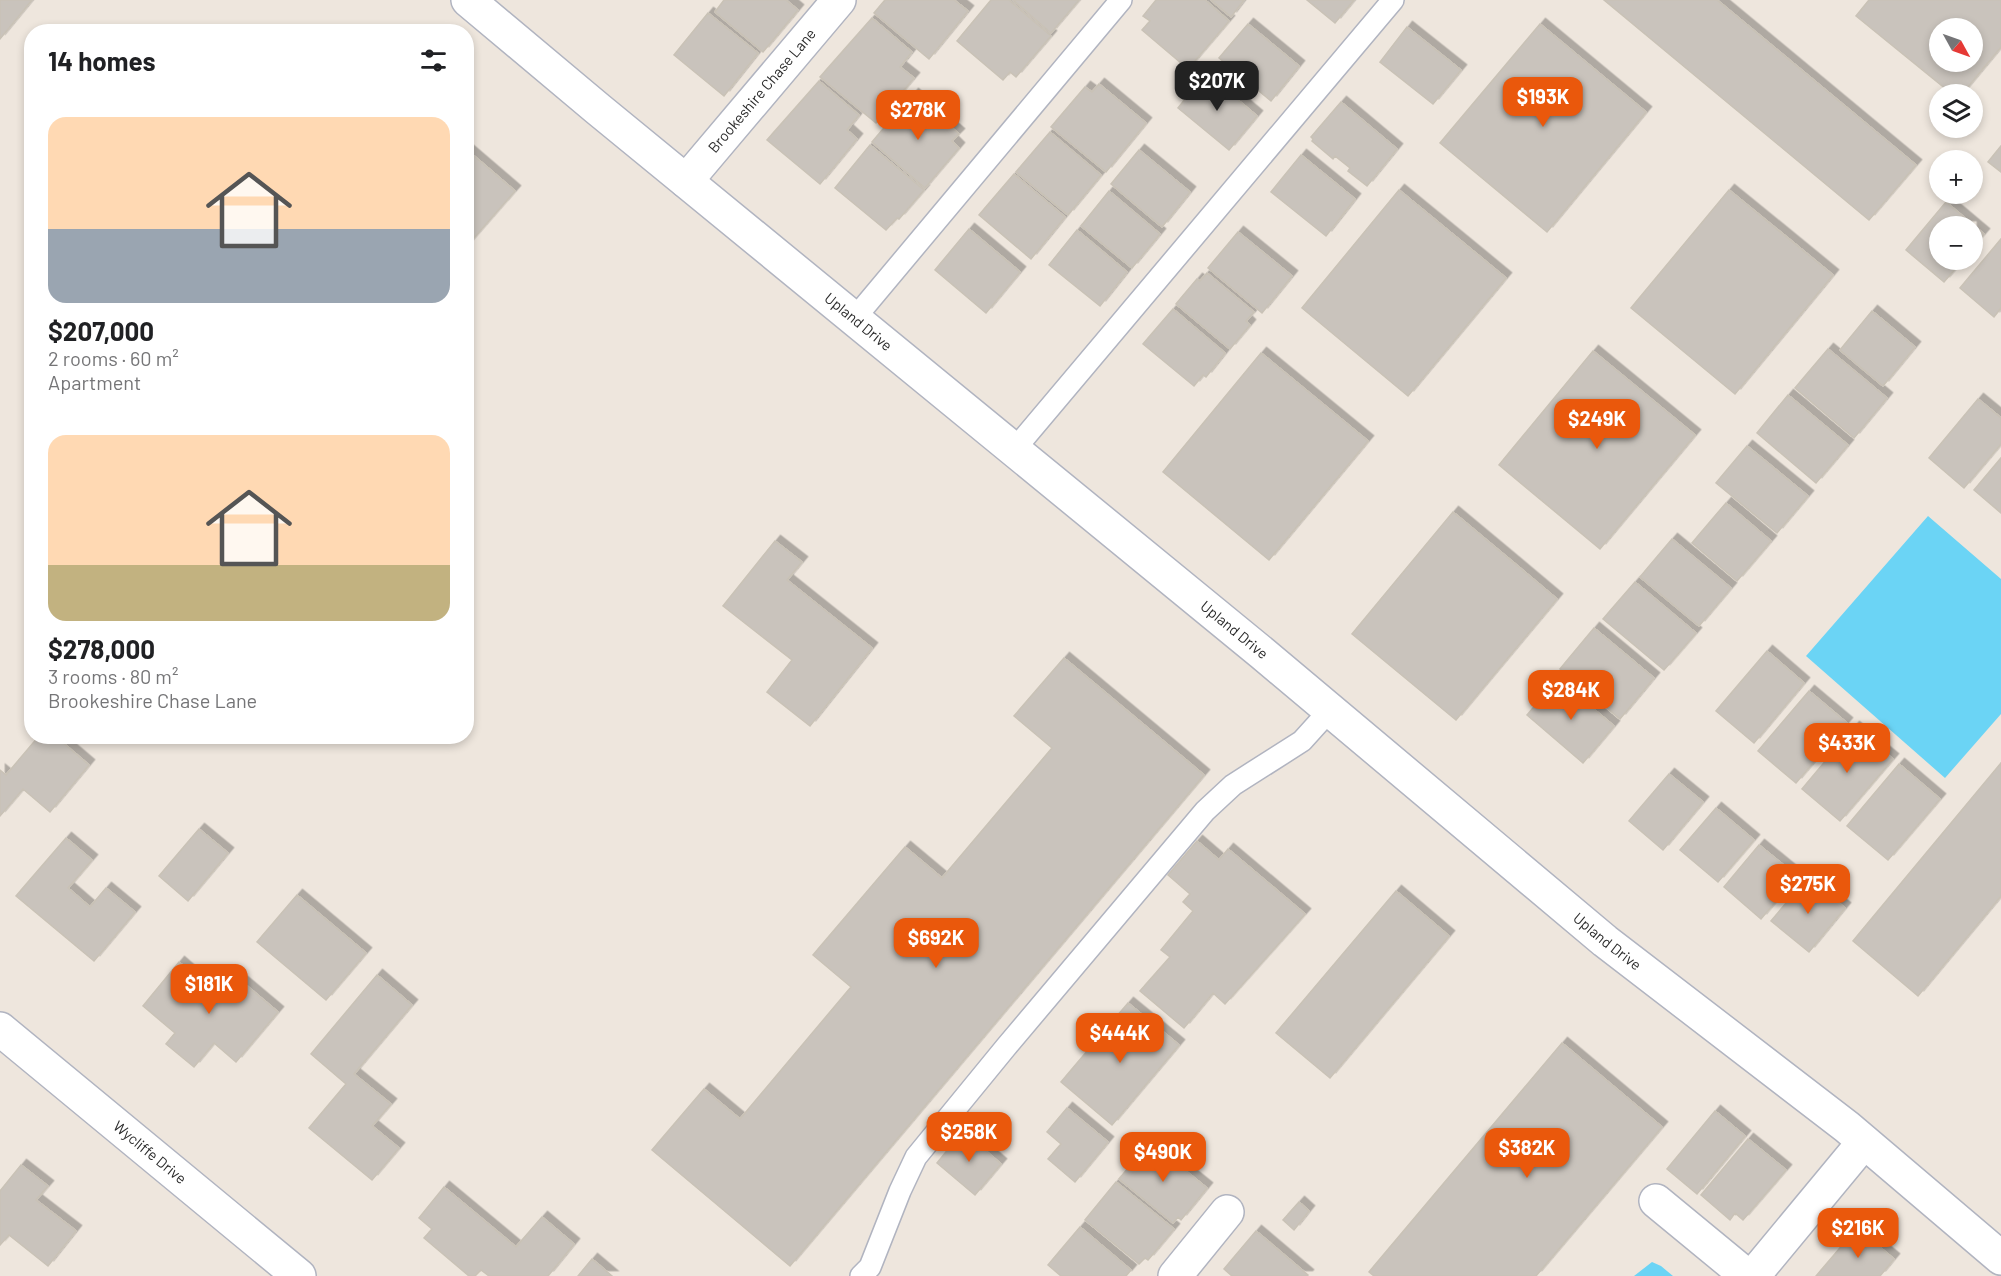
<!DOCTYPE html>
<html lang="en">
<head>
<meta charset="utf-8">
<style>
	body { margin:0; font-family:Barlow,sans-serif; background:#f6f6f6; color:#202124; height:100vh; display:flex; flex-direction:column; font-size:22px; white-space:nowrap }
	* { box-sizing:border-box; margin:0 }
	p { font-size:20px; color:#757577 }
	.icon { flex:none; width:33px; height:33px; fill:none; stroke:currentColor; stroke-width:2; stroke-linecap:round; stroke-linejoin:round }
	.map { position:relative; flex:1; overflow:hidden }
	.panel { position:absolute; left:24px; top:24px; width:450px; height:720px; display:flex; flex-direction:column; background:#fff; border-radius:24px; box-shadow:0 3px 9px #0003 }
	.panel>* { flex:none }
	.needle { width:39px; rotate:130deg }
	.controls { position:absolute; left:1929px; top:18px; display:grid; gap:12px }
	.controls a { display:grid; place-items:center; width:54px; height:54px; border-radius:50%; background:#fff; box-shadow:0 3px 9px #0003; font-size:30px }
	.price { position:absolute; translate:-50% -51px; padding:0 14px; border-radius:12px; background:#ea580c; color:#fff; font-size:20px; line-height:39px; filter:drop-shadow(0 2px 3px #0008) }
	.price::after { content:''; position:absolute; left:50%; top:36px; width:18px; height:14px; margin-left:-9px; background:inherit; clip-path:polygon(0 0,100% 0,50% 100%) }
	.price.on { background:#222; color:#fff }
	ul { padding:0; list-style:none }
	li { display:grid; align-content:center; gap:12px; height:318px; padding:0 24px }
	li span { display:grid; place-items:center; height:186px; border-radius:18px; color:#555 }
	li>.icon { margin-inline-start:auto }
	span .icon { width:108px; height:108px; fill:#fffc; stroke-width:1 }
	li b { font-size:26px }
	h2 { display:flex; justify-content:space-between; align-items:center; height:72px; padding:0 24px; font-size:26px }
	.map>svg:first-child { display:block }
	.water { fill:#6bd4f5 }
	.building { fill:#c9c3bc; stroke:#c9c2b6; stroke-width:1.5; fill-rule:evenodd; filter:url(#shadow) }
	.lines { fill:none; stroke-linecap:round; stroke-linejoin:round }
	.lane-casing { stroke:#b1b4c0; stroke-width:24 }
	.street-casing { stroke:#b1b4c0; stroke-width:36 }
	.secondary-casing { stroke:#b1b4c0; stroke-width:36 }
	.lane { stroke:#fff; stroke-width:21 }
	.street { stroke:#fff; stroke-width:33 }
	.secondary { stroke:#fff; stroke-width:33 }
	.labels { text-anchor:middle; stroke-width:6; stroke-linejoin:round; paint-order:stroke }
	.street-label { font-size:15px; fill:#2b2b2b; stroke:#fff }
</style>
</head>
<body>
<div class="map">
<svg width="2001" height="1276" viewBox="0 0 2001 1276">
	<defs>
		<filter id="shadow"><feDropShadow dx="5.5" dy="-5.5" stdDeviation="0" flood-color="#0004"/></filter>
	</defs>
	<rect width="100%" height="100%" fill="#eee6dd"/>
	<!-- water -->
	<path class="water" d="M 1928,516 L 2001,579 L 2001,714 L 1945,778 L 1806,656 Z
		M 1652,1262 L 1661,1266 L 1673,1276 L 1634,1276 Z"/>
	<!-- building -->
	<path class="building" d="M 0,0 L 32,0 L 0,39 Z
		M 724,0 L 786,0 L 798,10 L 763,52 L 715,12 Z
		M 885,0 L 954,0 L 968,11 L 929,59 L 874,13 Z
		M 991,0 L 1009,0 L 1051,36 L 1016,77 L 1010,72 L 1003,80 L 957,41 Z
		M 1013,0 L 1079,0 L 1051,33 Z
		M 1156,0 L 1205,0 L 1229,21 L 1188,69 L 1142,30 L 1150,21 L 1143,16 Z
		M 1211,0 L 1244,0 L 1231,17 Z
		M 1307,0 L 1354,0 L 1335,23 Z
		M 1604,0 L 1717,0 L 1916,165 L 1869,220 Z
		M 1869,0 L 2001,0 L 2001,47 L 1962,94 L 1952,94 L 1856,16 ZM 1940,28 L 1972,28 L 1972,62 L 1940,62 Z
		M 708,13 L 758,53 L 724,96 L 674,55 Z
		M 872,18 L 912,52 L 900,67 L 914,78 L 876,123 L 820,77 Z
		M 1248,24 L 1299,66 L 1271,101 L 1219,58 Z
		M 1540,24 L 1646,112 L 1547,232 L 1440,143 Z
		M 1407,27 L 1461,70 L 1433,104 L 1380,62 Z
		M 1206,73 L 1257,116 L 1229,150 L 1178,108 Z
		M 819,81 L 859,115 L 847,130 L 857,139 L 820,184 L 767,140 Z
		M 1099,84 L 1146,123 L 1106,172 L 1051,127 L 1085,87 L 1092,92 Z
		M 913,94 L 959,134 L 952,141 L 959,148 L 925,188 L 872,142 Z
		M 1341,102 L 1397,149 L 1367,186 L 1348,171 L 1350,168 L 1335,156 L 1333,159 L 1312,141 L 1313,139 L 1311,137 Z
		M 1050,132 L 1101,175 L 1068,215 L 1016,172 Z
		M 870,145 L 924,190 L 899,219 L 897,218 L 886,230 L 835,188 Z
		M 2001,146 L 2001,172 L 1988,162 Z
		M 466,149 L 515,191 L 466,247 Z
		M 1139,150 L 1190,192 L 1162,227 L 1111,184 Z
		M 1301,155 L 1355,199 L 1326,236 L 1271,192 Z
		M 1014,174 L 1065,217 L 1031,259 L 979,215 Z
		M 1399,190 L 1506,278 L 1408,396 L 1302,308 Z
		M 1729,190 L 1833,275 L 1735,394 L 1631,308 Z
		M 1109,191 L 1160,234 L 1132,268 L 1081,226 Z
		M 1946,202 L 1984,234 L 1972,248 L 1972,226 L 1940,226 L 1940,260 L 1963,260 L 1944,282 L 1906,250 Z
		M 969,229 L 1020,272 L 986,313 L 935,270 Z
		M 1077,230 L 1127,272 L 1100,306 L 1049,265 Z
		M 1238,232 L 1292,276 L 1262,313 L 1208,268 Z
		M 2001,239 L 2001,308 L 1994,317 L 1960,288 Z
		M 1207,273 L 1254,312 L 1246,321 L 1250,325 L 1230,349 L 1176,304 L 1197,279 L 1200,281 Z
		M 1173,309 L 1225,353 L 1206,377 L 1203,375 L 1194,386 L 1143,344 Z
		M 1872,311 L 1915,347 L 1883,386 L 1840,350 Z
		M 1828,349 L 1887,398 L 1854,438 L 1795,388 Z
		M 1593,351 L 1695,435 L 1600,549 L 1499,465 Z
		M 1261,353 L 1368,441 L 1269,560 L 1163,472 Z
		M 1788,395 L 1848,445 L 1816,483 L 1757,433 Z
		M 1978,399 L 2001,418 L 2001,444 L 1964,488 L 1929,458 Z
		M 1747,446 L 1808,496 L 1777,533 L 1716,483 Z
		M 2001,458 L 2001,513 L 1974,490 Z
		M 1726,503 L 1771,541 L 1737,581 L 1692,543 Z
		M 1453,512 L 1557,599 L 1456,720 L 1352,634 Z
		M 1672,539 L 1731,588 L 1699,626 L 1640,577 Z
		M 775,541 L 802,562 L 787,580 L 872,648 L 810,726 L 767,692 L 792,660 L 723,606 Z
		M 1635,582 L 1696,633 L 1664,670 L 1603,619 Z
		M 1594,628 L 1654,678 L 1620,719 L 1560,669 Z
		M 1767,651 L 1804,683 L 1754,743 L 1716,711 Z
		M 1064,658 L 1204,775 L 790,1266 L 652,1150 L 704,1089 L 740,1119 L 851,987 L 813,955 L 905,847 L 942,878 L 1052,748 L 1014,716 Z
		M 1558,679 L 1614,726 L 1583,763 L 1527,715 Z
		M 1809,691 L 1847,723 L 1796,783 L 1758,751 Z
		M 1854,727 L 1893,759 L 1840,821 L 1802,789 Z
		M 39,736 L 55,736 L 89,765 L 50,812 L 23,789 L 0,816 L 0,770 L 6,775 Z
		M 2001,763 L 2001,896 L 1918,996 L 1853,941 Z
		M 1899,764 L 1940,799 L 1888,860 L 1847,826 Z
		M 1669,774 L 1703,802 L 1663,850 L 1629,821 Z
		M 1716,808 L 1754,840 L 1718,882 L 1680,850 Z
		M 199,829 L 228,853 L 188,901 L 159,876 Z
		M 66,838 L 92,860 L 68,888 L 90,907 L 106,888 L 135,912 L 94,961 L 16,896 Z
		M 1197,841 L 1219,860 L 1228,849 L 1305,914 L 1225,1004 L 1213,993 L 1184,1028 L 1140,991 L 1170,957 L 1161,950 L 1193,911 L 1183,902 L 1190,894 L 1168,875 Z
		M 1759,845 L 1797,876 L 1761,919 L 1724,887 Z
		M 1808,877 L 1845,908 L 1809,952 L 1771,921 Z
		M 1396,891 L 1449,936 L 1330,1078 L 1276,1033 Z
		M 297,895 L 366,953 L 326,1000 L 257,942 Z
		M 179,962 L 218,996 L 235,976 L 278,1012 L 236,1062 L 214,1043 L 194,1067 L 166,1044 L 175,1033 L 143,1006 Z
		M 377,975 L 412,1005 L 354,1074 L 391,1104 L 372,1126 L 399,1148 L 372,1180 L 309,1128 L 346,1084 L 311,1054 Z
		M 1128,1003 L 1179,1045 L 1112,1125 L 1061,1082 Z
		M 1562,1043 L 1662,1127 L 1536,1276 L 1374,1276 L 1369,1272 Z
		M 1067,1108 L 1108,1142 L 1075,1182 L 1048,1159 L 1061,1144 L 1047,1132 Z
		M 1715,1111 L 1745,1136 L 1697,1194 L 1667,1169 Z
		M 963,1131 L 1001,1164 L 975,1195 L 937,1163 Z
		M 1748,1139 L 1786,1170 L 1743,1220 L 1735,1213 L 1730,1220 L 1701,1195 Z
		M 1150,1142 L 1207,1188 L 1181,1220 L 1178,1217 L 1173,1223 L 1119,1179 Z
		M 21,1165 L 48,1186 L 36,1200 L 76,1231 L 48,1266 L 9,1235 L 0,1245 L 0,1191 Z
		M 1116,1182 L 1174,1229 L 1148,1260 L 1145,1258 L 1139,1264 L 1085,1220 Z
		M 444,1187 L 516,1247 L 542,1217 L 574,1244 L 548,1276 L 489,1276 L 481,1270 L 475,1276 L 469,1276 L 424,1238 L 432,1229 L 419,1218 Z
		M 1299,1202 L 1309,1211 L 1294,1230 L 1283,1220 Z
		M 1080,1227 L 1131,1270 L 1126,1276 L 1061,1276 L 1048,1265 Z
		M 1857,1228 L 1894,1259 L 1880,1276 L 1816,1276 Z
		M 1256,1231 L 1308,1275 L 1307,1276 L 1232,1276 L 1224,1269 Z
		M 592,1259 L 612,1276 L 578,1276 Z"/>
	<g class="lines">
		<defs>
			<path id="lane" d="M 854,319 L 1121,0
				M 1014,450 L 1393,0
				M 861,1276 L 870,1267 L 900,1191 L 916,1157 L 1006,1047 L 1205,811 L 1233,785 L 1302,741 L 1330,710"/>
			<g id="street">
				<path id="s1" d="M 686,181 L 839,0"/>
				<path d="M 1656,1201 L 1747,1276"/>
				<path d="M 1175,1276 L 1227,1212"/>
				<path d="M 1753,1276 L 1864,1142"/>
			</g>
			<g id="secondary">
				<path id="s2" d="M 468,0 L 598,109 L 1262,653 L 1605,941 L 1847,1127 L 2001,1258"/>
				<path id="s3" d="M 0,1029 L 299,1276"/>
			</g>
		</defs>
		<!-- lane casing -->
		<use href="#lane" class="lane-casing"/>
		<!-- street casing -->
		<use href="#street" class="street-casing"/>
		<!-- secondary casing -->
		<use href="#secondary" class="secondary-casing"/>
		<!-- lane -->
		<use href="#lane" class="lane"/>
		<!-- street -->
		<use href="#street" class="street"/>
		<!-- secondary -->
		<use href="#secondary" class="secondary"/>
	</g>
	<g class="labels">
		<!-- street labels -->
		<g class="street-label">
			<text dy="5" stroke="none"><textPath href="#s1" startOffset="118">Brookeshire Chase Lane</textPath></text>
			<text dy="5" stroke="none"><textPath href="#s2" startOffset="506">Upland Drive</textPath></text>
			<text dy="5" stroke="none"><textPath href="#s2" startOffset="992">Upland Drive</textPath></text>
			<text dy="5" stroke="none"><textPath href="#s2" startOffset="1478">Upland Drive</textPath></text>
			<text dy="5" stroke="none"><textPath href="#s3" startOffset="194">Wycliffe Drive</textPath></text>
		</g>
	</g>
</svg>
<div class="controls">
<a><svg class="needle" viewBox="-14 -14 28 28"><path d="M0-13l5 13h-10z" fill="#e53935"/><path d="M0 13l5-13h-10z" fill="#757577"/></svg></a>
<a><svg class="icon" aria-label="layers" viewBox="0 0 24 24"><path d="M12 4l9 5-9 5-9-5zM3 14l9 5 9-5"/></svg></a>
<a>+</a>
<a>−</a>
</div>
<b class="price on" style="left:1217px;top:112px">$207K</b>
<b class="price" style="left:1543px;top:128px">$193K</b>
<b class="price" style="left:918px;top:141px">$278K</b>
<b class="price" style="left:1597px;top:450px">$249K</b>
<b class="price" style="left:1571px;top:721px">$284K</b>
<b class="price" style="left:1847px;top:774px">$433K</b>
<b class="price" style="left:1808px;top:915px">$275K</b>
<b class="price" style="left:936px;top:969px">$692K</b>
<b class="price" style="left:209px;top:1015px">$181K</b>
<b class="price" style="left:1120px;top:1064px">$444K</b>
<b class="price" style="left:969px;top:1163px">$258K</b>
<b class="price" style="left:1527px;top:1179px">$382K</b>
<b class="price" style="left:1163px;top:1183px">$490K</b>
<b class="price" style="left:1858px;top:1259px">$216K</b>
<section class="panel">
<h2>14 homes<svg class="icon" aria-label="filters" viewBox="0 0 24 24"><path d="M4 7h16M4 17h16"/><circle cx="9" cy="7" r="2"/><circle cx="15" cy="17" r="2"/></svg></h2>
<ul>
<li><span style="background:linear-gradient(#ffd9b3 60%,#9aa5b1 0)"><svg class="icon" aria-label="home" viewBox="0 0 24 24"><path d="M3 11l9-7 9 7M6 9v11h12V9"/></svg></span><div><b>$207,000</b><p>2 rooms · 60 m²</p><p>Apartment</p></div></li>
<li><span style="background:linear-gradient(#ffd9b3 70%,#c2b280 0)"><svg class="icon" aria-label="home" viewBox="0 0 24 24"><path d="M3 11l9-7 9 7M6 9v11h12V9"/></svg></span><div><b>$278,000</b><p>3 rooms · 80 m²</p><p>Brookeshire Chase Lane</p></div></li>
</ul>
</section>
</div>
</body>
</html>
